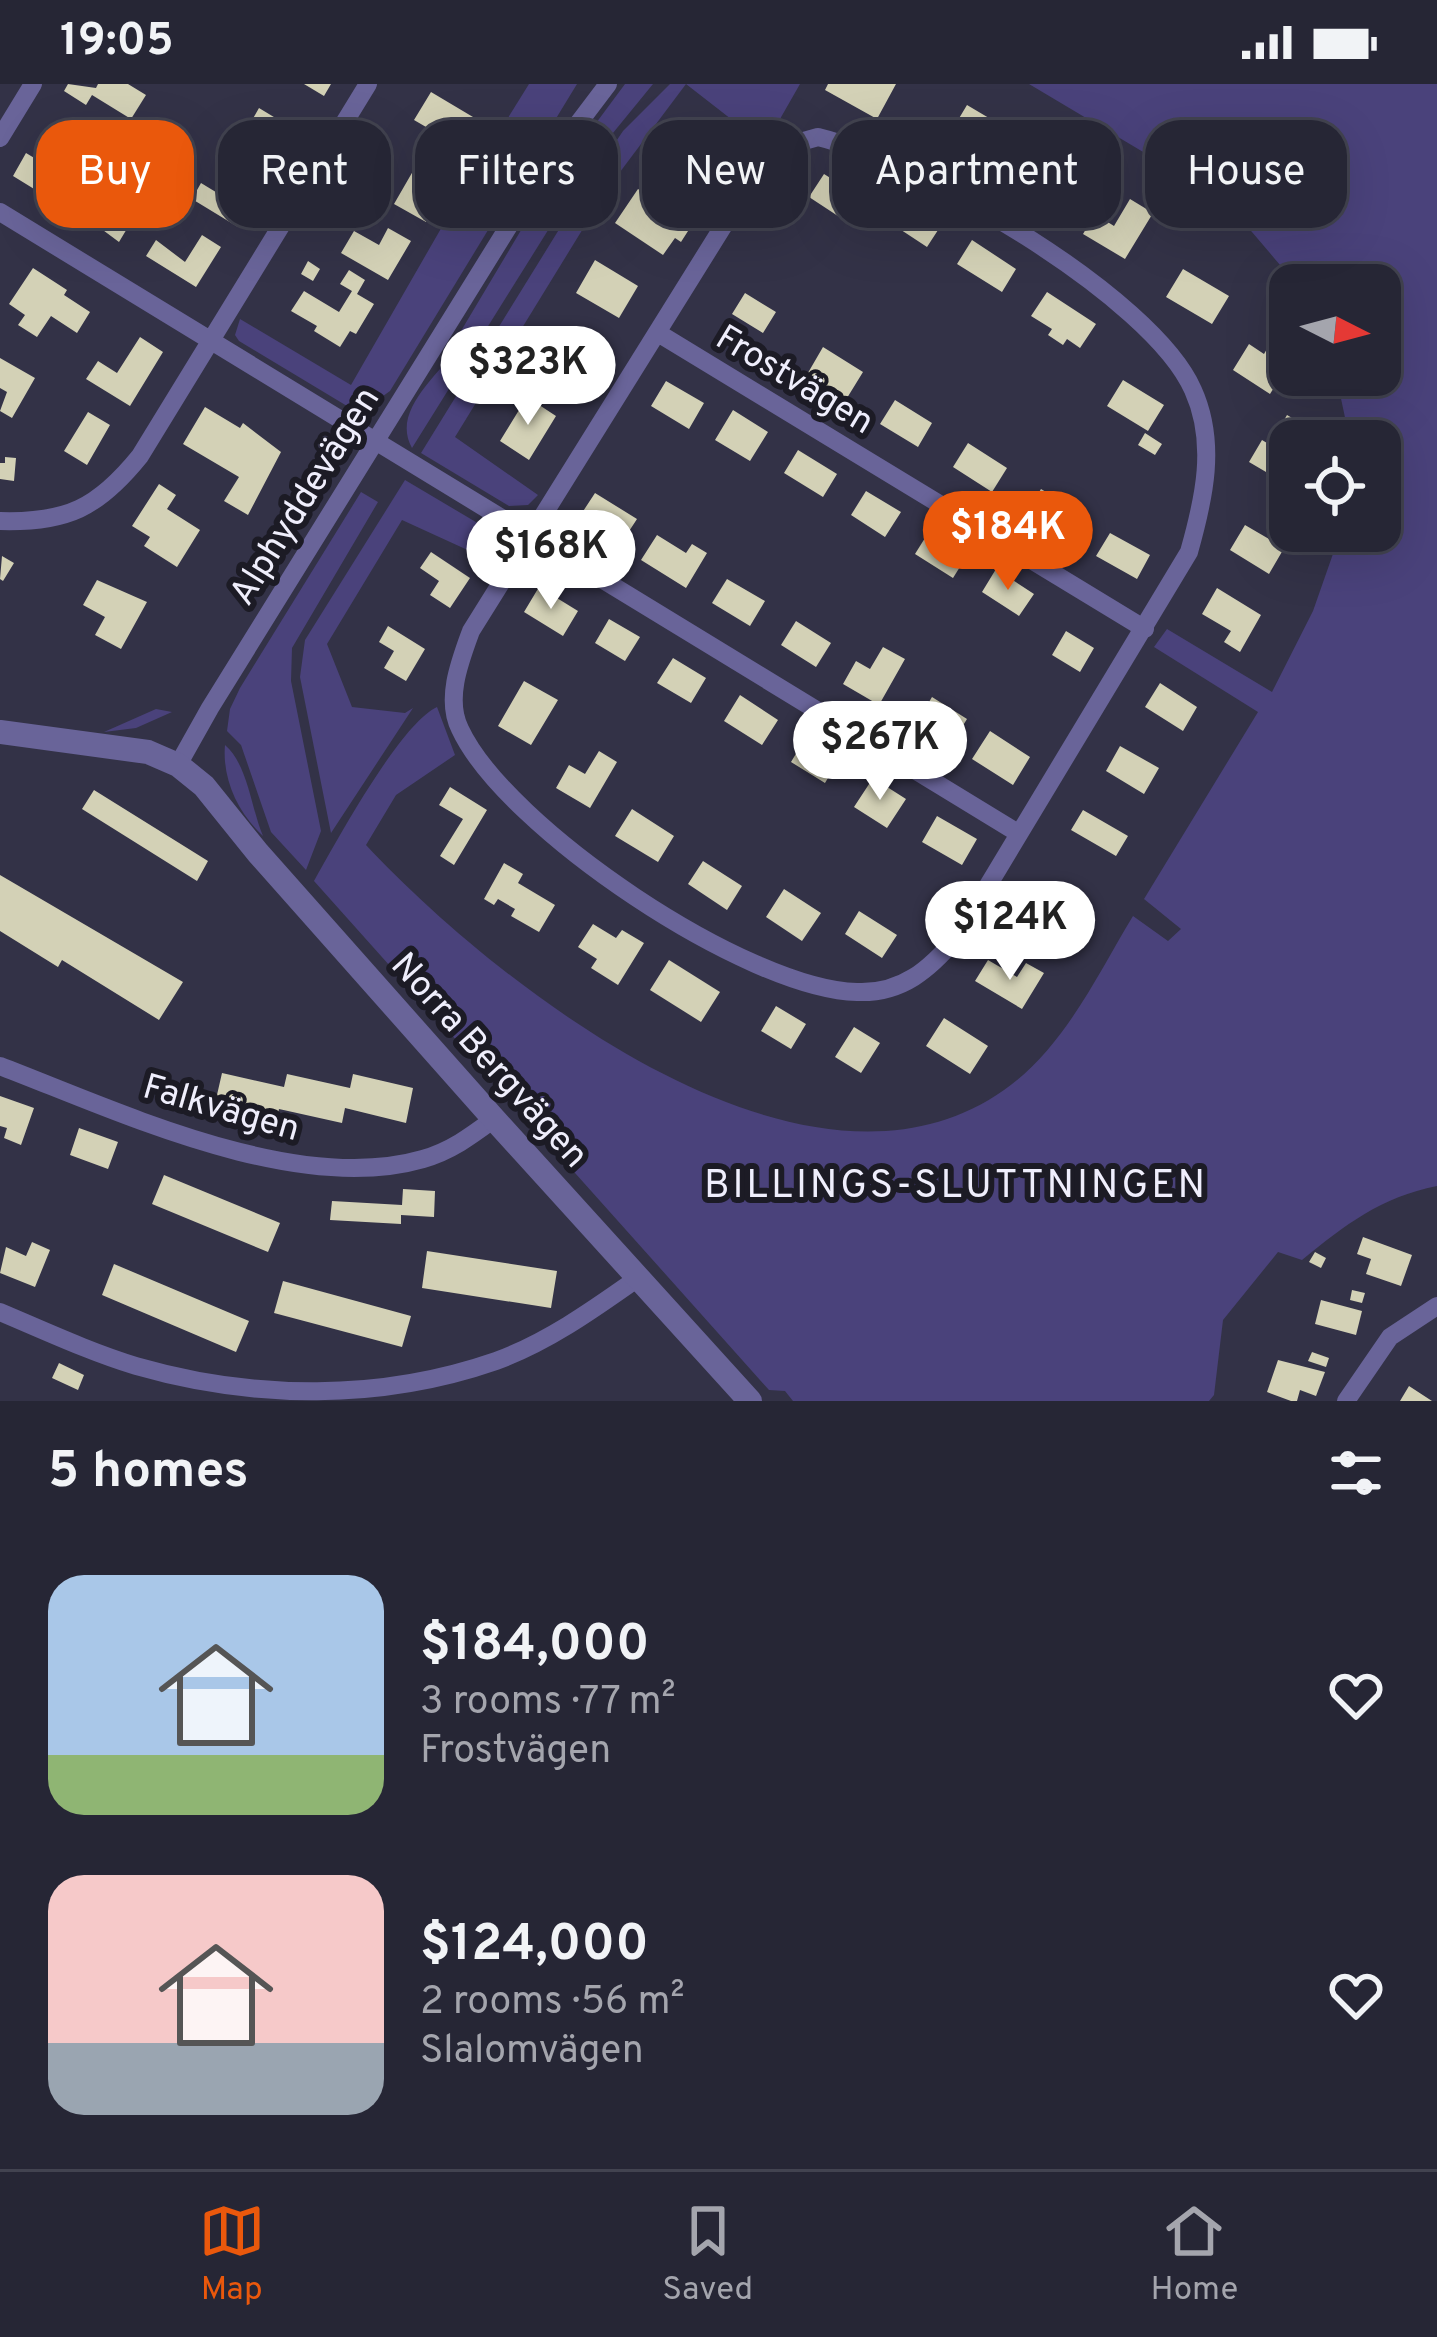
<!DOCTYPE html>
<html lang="en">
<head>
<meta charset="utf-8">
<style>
	body { margin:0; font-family:Overpass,sans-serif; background:#2e2e3d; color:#f1f3f6; height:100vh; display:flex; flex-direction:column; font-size:45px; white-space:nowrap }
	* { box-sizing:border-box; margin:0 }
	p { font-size:39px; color:#a4a5ad }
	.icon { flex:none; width:66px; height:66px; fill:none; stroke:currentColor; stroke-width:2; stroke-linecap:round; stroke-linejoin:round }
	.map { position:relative; height:1317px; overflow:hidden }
	.drawer { display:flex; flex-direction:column; background:#262635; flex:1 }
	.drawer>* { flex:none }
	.top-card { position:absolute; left:36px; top:36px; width:1365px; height:108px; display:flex; gap:24px }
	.needle { width:78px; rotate:96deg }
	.controls { position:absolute; left:1269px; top:180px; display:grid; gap:24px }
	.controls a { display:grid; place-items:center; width:132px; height:132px; border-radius:24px; background:#262635; box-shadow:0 12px 48px #0002,0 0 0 3px #424350; font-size:60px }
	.price { position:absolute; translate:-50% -102px; padding:0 27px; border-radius:42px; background:#fff; color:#222; font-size:39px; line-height:78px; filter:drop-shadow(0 3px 6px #0008) }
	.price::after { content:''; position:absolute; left:50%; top:72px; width:36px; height:27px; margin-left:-18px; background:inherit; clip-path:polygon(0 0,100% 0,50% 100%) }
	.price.current { background:#ea580c; color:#fff }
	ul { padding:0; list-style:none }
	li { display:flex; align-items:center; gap:36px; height:300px; padding:0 48px }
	li span { display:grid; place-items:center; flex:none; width:336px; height:240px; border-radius:36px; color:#555 }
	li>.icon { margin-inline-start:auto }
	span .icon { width:144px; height:144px; fill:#fffc; stroke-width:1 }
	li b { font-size:51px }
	h2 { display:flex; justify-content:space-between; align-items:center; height:144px; padding:0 48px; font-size:51px }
	.pill { padding:0 42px; border-radius:36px; background:#262635; box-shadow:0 12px 48px #0002,0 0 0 3px #424350; font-size:42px; line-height:108px }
	.pill.current { background:#ea580c; color:#fff }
	.status { display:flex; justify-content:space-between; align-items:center; height:84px; padding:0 60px; background:#262635; direction:ltr }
	.status svg { height:33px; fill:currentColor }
	.dock { display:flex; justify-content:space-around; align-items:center; height:168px; border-top:3px solid #424350; background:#262635; font-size:33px; color:#a4a5ad }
	.dock a { display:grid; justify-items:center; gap:6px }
	.dock .current { color:#ea580c }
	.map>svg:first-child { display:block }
	.green { fill:#4a427b }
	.building { fill:#d3d1b6 }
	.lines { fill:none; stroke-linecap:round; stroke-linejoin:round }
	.minor { stroke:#696499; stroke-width:18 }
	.tertiary { stroke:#696499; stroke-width:24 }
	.labels { text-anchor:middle; stroke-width:12; stroke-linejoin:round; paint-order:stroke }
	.street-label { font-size:36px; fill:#efeefc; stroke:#1c1b25 }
	.neighbourhood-label { font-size:39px; letter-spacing:3px; fill:#efeefc; stroke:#1c1b25 }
</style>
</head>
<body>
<div class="status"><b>19:05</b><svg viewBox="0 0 49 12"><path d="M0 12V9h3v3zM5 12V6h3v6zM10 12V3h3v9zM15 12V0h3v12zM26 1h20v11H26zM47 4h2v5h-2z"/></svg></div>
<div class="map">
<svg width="1437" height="1317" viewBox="0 0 1437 1317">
	<rect width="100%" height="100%" fill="#333247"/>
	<!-- green -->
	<path class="green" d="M 529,0 L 577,0 L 390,307 L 372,320 L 347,322 L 239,257 L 235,251 L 240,235 L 351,301 L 462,108 Z
		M 625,0 L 653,0 L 595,71 L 412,364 C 391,327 438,292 456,265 L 455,257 L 539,116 Z
		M 670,0 L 800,0 L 772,49 L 758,56 L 686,0 L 608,104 L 455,353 L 538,411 L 528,421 L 509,422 L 421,369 L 584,105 L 623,47 Z
		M 1029,0 L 1437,0 L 1437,1102 C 1381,1113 1345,1141 1302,1176 L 1278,1168 L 1223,1236 L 1214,1311 L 1209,1317 L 793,1317 L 785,1307 L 769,1306 L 314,797 C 336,758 400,640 437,623 L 455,671 L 396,711 L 366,761 C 498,902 807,1145 1004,1006 C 1064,964 1096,893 1133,832 L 1168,857 L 1181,845 L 1144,815 L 1258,628 L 1154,563 L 1167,545 L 1272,608 L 1313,527 L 1341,447 L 1380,447 L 1380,357 L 1350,357 L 1336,291 L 1380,291 L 1380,201 L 1297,201 L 1246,141 L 1212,109 Z
		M 405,396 L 491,447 C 501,457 503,466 496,479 L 402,436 L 327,560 L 352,623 L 405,629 L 413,624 L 331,749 L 300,593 L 305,556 Z
		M 361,408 L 378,418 L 292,564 L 291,597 L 321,747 L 306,786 L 271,748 L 241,661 L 227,647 L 230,625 L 240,604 Z
		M 156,625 L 172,628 L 136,644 L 104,648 Z
		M 225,661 C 248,681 251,724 263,752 C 238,729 222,695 225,661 Z"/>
	<!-- building -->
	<path class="building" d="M 68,0 L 96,4 L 98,0 L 128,0 L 146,11 L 131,35 L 92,11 L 86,21 L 64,7 Z
		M 304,0 L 331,0 L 324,12 Z
		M 828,0 L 896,0 L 877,35 L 825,6 Z
		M 431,8 L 473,33 L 457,61 L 414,36 Z
		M 967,21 L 994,37 L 966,84 L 926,59 L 939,38 L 952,46 Z
		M 259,24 L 297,47 L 285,68 L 247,45 Z
		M 688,43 L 711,58 L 690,92 L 667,77 Z
		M 424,68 L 456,86 L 426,138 L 394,120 Z
		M 1026,68 L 1056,86 L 1050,96 L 1072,110 L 1055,138 L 1010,110 L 1024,87 L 1017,83 Z
		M 26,69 L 66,93 L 52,116 L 13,92 Z
		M 234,80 L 252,91 L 245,102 L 258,110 L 238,143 L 192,115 L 201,99 L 224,113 L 235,95 L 227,91 Z
		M 824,90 L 856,110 L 841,134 L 809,113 Z
		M 689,93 L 707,103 L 695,122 L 678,110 Z
		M 114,105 L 140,121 L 142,116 L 156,124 L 143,146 L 131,138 L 119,158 L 84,132 L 99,108 L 108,114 Z
		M 638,105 L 663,122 L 668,113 L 697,133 L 681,158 L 675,154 L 663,171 L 615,139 Z
		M 1130,115 L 1153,129 L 1125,175 L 1083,150 L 1095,130 L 1114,142 Z
		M 902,118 L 940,143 L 927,163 L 889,138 Z
		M 388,144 L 411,157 L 388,196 L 341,169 L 354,147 L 379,161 Z
		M 202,151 L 221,163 L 196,203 L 146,172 L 156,156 L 185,178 Z
		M 972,156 L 1016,185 L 1002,208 L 957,180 Z
		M 595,176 L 638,202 L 619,234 L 576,209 Z
		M 308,177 L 320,185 L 313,197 L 301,190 Z
		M 33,184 L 67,206 L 64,211 L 90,228 L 77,249 L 51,232 L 37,253 L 18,241 L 25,231 L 9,220 Z
		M 1183,185 L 1229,212 L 1212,240 L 1166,213 Z
		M 349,186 L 365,196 L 357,210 L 374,220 L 356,250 L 350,247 L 340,263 L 314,247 L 317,242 L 291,227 L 304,207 L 339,228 L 352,207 L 340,200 Z
		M 1047,208 L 1096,240 L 1080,264 L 1067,255 L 1063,261 L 1048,251 L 1052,245 L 1031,232 Z
		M 745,209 L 776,228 L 763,249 L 732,230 Z
		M 563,249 L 595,267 L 574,303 L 542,284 Z
		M 140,253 L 163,268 L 130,322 L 86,295 L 98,277 L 117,289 Z
		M 1271,258 L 1290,270 L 1290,278 L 1270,310 L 1233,286 L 1249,260 L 1264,270 Z
		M 823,263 L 863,288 L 847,314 L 805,294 Z
		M 0,274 L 35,294 L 12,334 L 0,327 L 7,308 L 0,304 Z
		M 1123,296 L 1164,321 L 1148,347 L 1107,322 Z
		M 666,297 L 704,319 L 689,345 L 651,322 Z
		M 527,313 L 556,332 L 529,376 L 500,357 Z
		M 895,316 L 932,339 L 918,363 L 880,340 Z
		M 205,323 L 240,344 L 243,339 L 281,368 L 248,431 L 224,417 L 239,393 L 183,360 Z
		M 733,326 L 768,348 L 750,377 L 715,356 Z
		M 88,328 L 110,341 L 87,381 L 64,367 Z
		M 1287,331 L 1326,354 L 1290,357 L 1290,386 L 1283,398 L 1249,378 L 1262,356 L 1282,368 L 1287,360 L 1275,352 Z
		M 1145,349 L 1162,360 L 1155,371 L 1138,361 Z
		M 968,359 L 1007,384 L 992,408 L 953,383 Z
		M 798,366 L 837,390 L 823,413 L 784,389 Z
		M 5,373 L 16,374 L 14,397 L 0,395 L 0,379 L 5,379 Z
		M 159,400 L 176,411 L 167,425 L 200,446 L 177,483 L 144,462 L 150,453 L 132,442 Z
		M 1041,405 L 1081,429 L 1066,452 L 1027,428 Z
		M 866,407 L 901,428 L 885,453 L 851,431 Z
		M 595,409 L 637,435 L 618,464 L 576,438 Z
		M 1245,441 L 1269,455 L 1275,445 L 1290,454 L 1269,490 L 1230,466 Z
		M 930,446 L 968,470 L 953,494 L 915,470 Z
		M 1110,449 L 1150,471 L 1137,495 L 1096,472 Z
		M 657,451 L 686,469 L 692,460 L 707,469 L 686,504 L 641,476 Z
		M 431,468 L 470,494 L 450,524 L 430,511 L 439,497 L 420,484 Z
		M 2,472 L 14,479 L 3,497 L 0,495 Z
		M 996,485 L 1034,510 L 1019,532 L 982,508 Z
		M 727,495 L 765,517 L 750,542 L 712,519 Z
		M 97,496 L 147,518 L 121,565 L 95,551 L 105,533 L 83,521 Z
		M 539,503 L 578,527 L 563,552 L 524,528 Z
		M 1217,504 L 1261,531 L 1240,568 L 1224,558 L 1231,547 L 1202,530 Z
		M 609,535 L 640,553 L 625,577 L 595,559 Z
		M 796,537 L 831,559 L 816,583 L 781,561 Z
		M 388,542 L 425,565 L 406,597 L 384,584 L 394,567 L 379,558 Z
		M 1066,547 L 1094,564 L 1080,588 L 1052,571 Z
		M 883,563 L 905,575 L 879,621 L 843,600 L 856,577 L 870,585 Z
		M 673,574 L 706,594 L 691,619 L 657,599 Z
		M 524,597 L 558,616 L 531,661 L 498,642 Z
		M 1160,599 L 1197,623 L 1183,647 L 1145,623 Z
		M 740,611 L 778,636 L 762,661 L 724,637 Z
		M 932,613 L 967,635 L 949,664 L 914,643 Z
		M 990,647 L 1030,673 L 1013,701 L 972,675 Z
		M 806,653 L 840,674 L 825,699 L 791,678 Z
		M 1120,662 L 1159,684 L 1144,710 L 1106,687 Z
		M 599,667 L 617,678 L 590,724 L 556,704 L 569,681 L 585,690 Z
		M 873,694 L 906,715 L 887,744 L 854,723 Z
		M 450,703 L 487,726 L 454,781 L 440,772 L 463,735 L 439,721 Z
		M 94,706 L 208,777 L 197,797 L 82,725 Z
		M 632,725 L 674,752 L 658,778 L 615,752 Z
		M 1083,726 L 1128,752 L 1116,772 L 1071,746 Z
		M 937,732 L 977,755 L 962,781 L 922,758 Z
		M 703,777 L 742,802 L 727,826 L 688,800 Z
		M 504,779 L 523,790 L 518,799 L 555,821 L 539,848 L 511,832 L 515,825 L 498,815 L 494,821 L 484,815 Z
		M 0,791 L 183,898 L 159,936 L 62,876 L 58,883 L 0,847 Z
		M 784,805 L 821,829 L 802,857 L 766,833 Z
		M 1028,814 L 1068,839 L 1053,863 L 1013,838 Z
		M 859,827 L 897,851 L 882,874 L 845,850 Z
		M 593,840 L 616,854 L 622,846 L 644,859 L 618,901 L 591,884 L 597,875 L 578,863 Z
		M 669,876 L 720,908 L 701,938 L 650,906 Z
		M 988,876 L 1017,893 L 1026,879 L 1044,889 L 1022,925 L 975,897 Z
		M 776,922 L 806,940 L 791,965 L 761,947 Z
		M 944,934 L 988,962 L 970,990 L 926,962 Z
		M 854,943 L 880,959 L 861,989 L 835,973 Z
		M 222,989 L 284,1003 L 287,990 L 350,1004 L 353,990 L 413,1004 L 406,1039 L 345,1024 L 342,1039 L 279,1025 L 276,1038 L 214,1024 Z
		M 0,1012 L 34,1024 L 21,1061 L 4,1054 L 7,1044 L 0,1042 Z
		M 79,1044 L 118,1058 L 108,1085 L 70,1071 Z
		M 164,1091 L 280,1139 L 268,1168 L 152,1120 Z
		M 403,1105 L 435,1107 L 434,1133 L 401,1131 L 401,1140 L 330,1136 L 332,1117 L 402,1121 Z
		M 1363,1153 L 1412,1171 L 1401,1202 L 1366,1190 L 1371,1175 L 1357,1170 Z
		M 32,1158 L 50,1166 L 35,1203 L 0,1189 L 6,1163 L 26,1172 Z
		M 427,1167 L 557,1187 L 551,1224 L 422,1204 Z
		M 1315,1168 L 1326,1174 L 1321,1184 L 1309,1178 Z
		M 114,1180 L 249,1237 L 236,1268 L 102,1211 Z
		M 283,1197 L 411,1232 L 402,1263 L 274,1229 Z
		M 1352,1206 L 1365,1209 L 1362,1219 L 1350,1216 Z
		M 1321,1216 L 1362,1227 L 1356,1251 L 1315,1240 Z
		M 1312,1268 L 1329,1274 L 1326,1283 L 1308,1277 Z
		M 1278,1276 L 1325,1288 L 1316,1312 L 1300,1306 L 1297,1317 L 1291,1317 L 1267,1308 Z
		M 59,1279 L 84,1291 L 78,1306 L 52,1294 Z
		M 1409,1302 L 1432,1317 L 1400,1317 Z"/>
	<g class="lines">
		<!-- minor -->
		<path class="minor" d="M 818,53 C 917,77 1152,212 1193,306 C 1217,359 1204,415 1189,468 L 957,853 C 930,885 902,910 857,908 C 748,906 506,744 460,645 C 445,615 460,577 471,547 L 762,80 L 779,64 Z
			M 0,54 L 33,0
			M 0,128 L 1018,749
			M 658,249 L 1145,545
			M 0,437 C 67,439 98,424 140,372 L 368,0
			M 178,681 L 210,624 L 546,82 L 608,0
			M 0,982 C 118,1027 296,1112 423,1075 C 451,1067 471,1052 494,1035
			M 0,1228 C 45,1247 90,1268 136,1282 C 254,1316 381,1317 496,1277 C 548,1258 594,1225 638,1194
			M 1346,1317 L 1390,1253 L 1437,1222"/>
		<!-- tertiary -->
		<path class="tertiary" d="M 0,648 L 148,668 L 178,681 L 204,702 L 258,769 L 494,1035 L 750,1317"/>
	</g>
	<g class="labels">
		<!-- street labels -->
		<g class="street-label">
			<text transform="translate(796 294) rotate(31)" y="13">Frostvägen</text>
			<text transform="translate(303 411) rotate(-58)" y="13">Alphyddevägen</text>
			<text transform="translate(491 975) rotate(48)" y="13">Norra Bergvägen</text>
			<text transform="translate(222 1022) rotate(16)" y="13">Falkvägen</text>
		</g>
		<!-- neighbourhood labels -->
		<g class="neighbourhood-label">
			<text x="956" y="1113">BILLINGS-SLUTTNINGEN</text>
		</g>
	</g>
</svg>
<div class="controls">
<a><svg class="needle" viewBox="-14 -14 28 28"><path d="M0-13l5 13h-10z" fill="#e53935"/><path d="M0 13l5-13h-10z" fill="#a4a5ad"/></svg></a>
<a><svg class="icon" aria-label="locate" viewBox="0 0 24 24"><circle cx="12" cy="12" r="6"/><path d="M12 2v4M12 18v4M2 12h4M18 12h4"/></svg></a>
</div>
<b class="price" style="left:528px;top:344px">$323K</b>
<b class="price current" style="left:1008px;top:509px">$184K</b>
<b class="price" style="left:551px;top:528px">$168K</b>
<b class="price" style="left:880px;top:719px">$267K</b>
<b class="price" style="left:1010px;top:899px">$124K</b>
<div class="top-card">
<a class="pill current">Buy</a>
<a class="pill">Rent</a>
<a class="pill">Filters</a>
<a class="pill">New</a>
<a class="pill">Apartment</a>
<a class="pill">House</a>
</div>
</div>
<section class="drawer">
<h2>5 homes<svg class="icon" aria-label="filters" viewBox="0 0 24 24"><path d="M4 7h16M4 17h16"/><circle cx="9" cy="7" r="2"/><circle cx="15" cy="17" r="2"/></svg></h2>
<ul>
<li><span style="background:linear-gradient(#a9c7e8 75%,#8fb573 0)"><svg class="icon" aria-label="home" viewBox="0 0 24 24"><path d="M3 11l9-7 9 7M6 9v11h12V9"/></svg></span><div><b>$184,000</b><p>3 rooms · 77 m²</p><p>Frostvägen</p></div><svg class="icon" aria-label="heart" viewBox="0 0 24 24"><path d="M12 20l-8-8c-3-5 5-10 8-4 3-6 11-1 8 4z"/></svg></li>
<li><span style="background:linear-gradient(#f6c9c9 70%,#9aa5b1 0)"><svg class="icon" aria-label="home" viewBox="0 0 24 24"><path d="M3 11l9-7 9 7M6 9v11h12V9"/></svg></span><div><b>$124,000</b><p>2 rooms · 56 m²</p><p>Slalomvägen</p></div><svg class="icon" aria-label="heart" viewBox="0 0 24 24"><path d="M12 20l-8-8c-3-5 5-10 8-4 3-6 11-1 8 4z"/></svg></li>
</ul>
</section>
<nav class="dock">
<a class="current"><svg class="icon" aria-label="map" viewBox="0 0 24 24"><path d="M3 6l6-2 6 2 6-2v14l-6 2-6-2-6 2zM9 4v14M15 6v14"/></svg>Map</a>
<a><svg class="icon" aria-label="saved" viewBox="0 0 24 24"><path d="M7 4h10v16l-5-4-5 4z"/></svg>Saved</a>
<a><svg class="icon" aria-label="home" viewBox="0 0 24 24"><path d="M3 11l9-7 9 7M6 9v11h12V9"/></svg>Home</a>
</nav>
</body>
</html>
